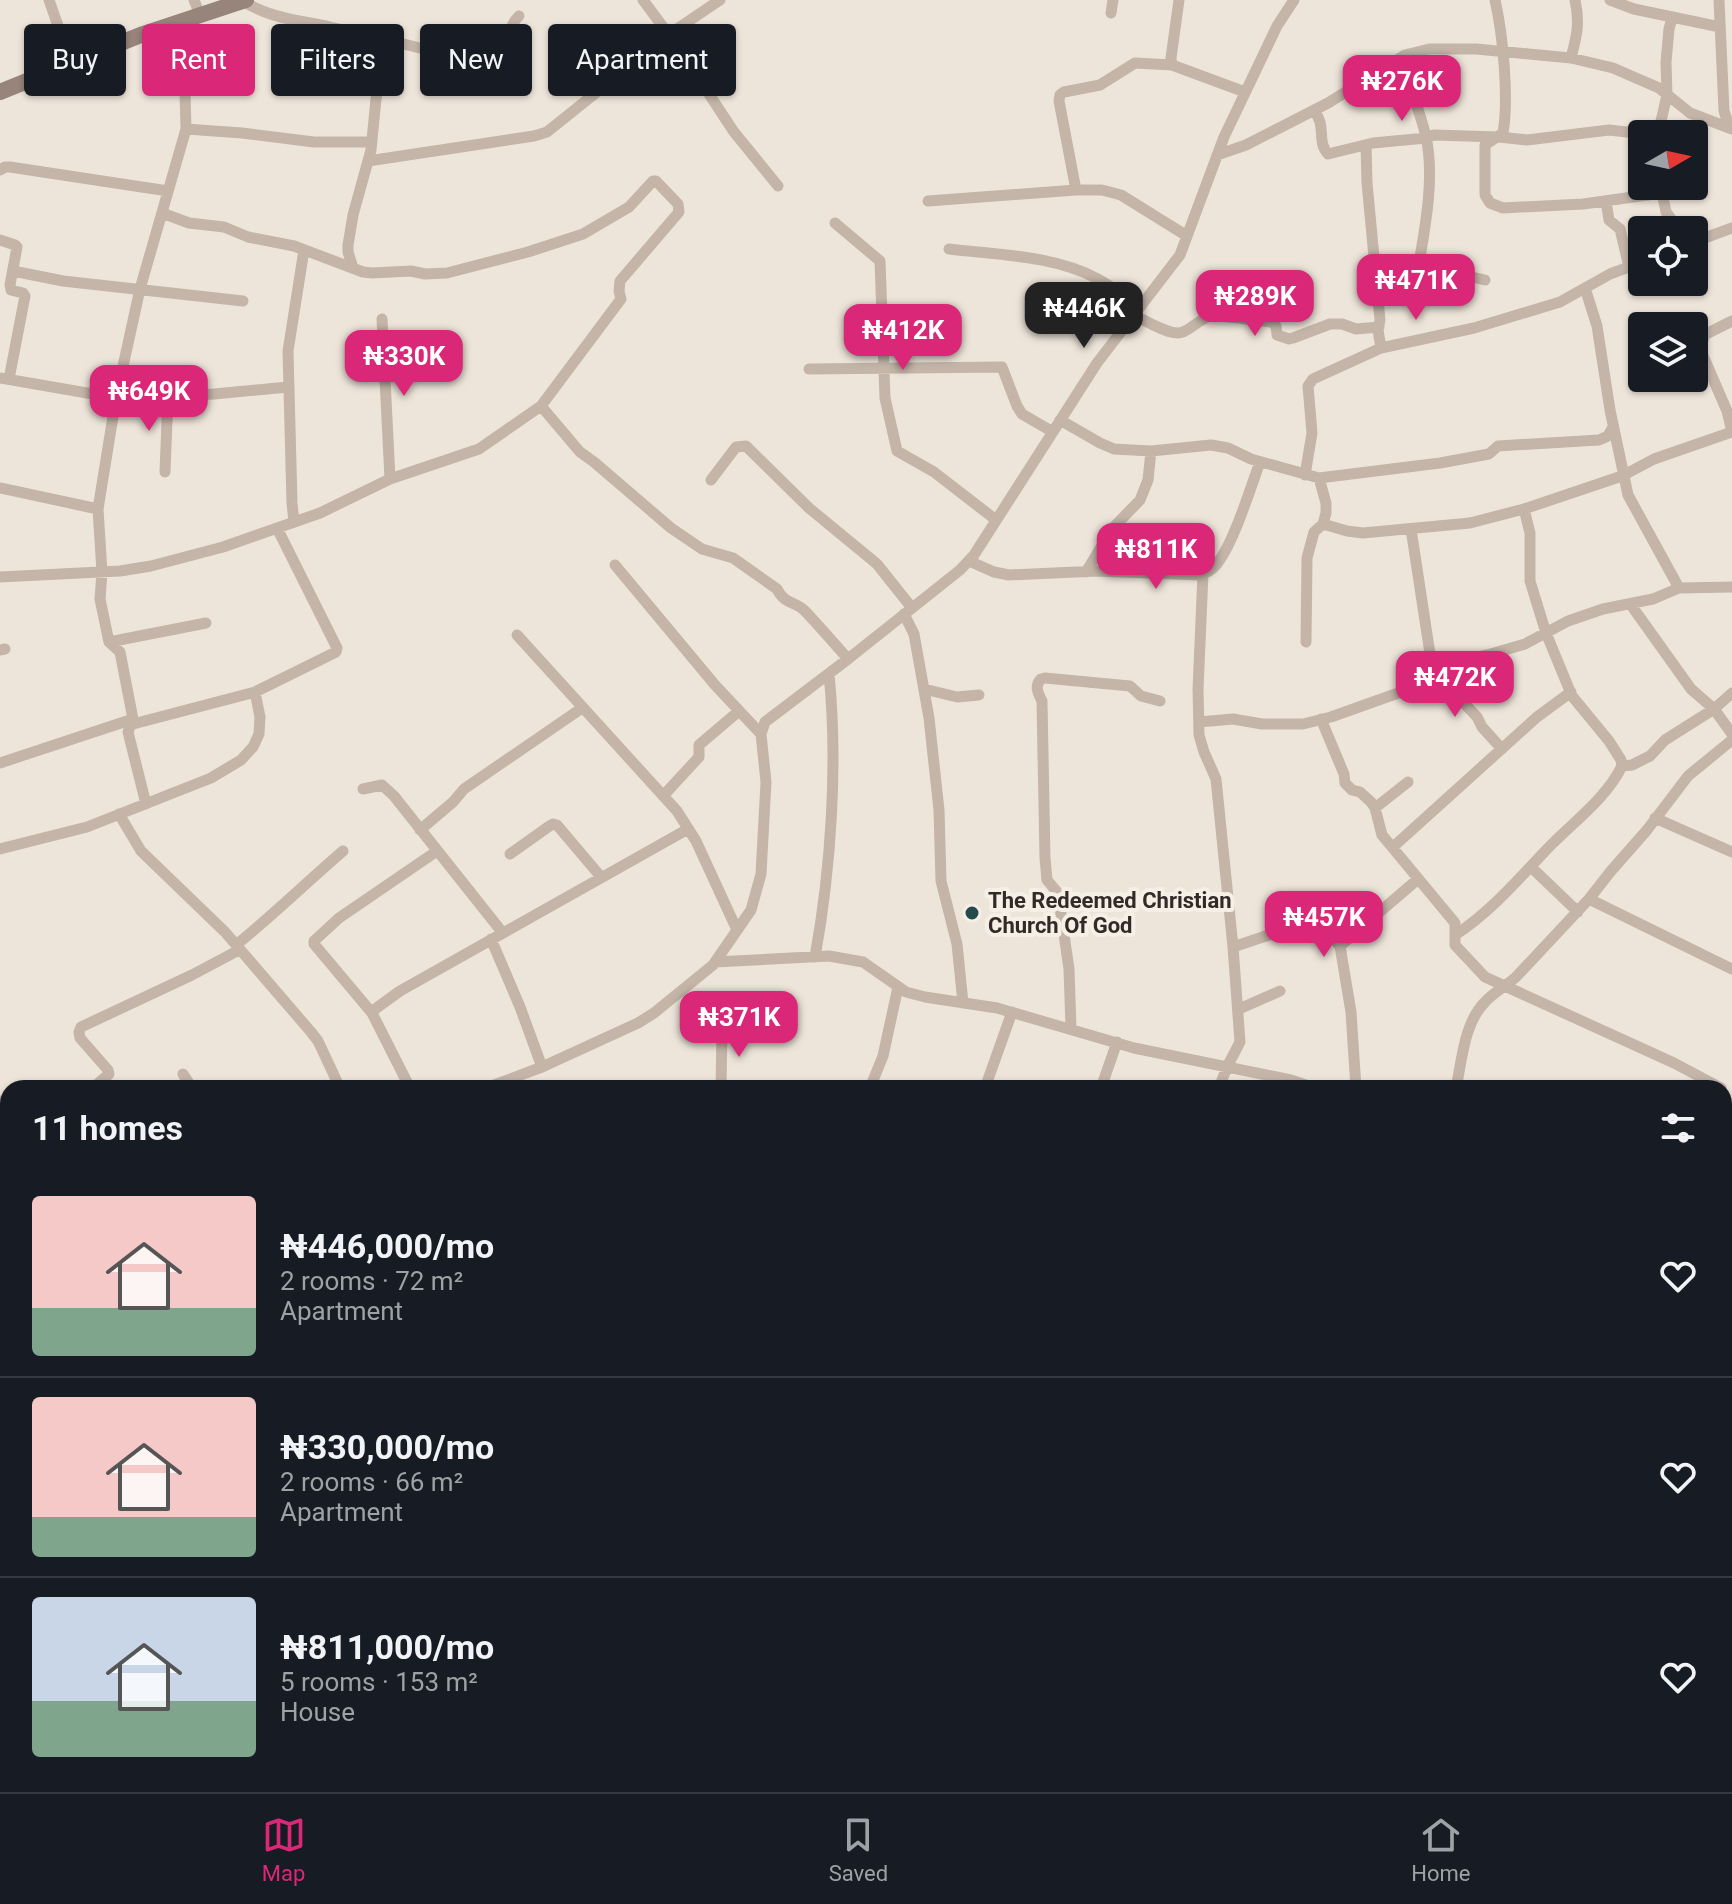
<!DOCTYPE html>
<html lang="en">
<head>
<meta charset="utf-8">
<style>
	body { margin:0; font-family:Roboto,sans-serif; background:#20242c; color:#f1f3f6; height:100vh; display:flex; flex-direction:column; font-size:30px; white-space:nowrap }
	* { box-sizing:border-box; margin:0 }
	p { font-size:26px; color:#9ea1a6 }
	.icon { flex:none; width:44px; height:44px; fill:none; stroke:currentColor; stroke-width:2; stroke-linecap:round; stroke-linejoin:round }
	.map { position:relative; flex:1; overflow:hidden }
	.sheet { position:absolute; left:0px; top:1080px; width:1732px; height:712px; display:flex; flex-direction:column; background:#171b24; border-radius:24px 24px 0 0; box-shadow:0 2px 6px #0004 }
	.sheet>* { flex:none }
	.banner { position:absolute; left:24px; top:24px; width:800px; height:72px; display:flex; gap:16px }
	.needle { width:52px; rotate:81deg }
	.buttons { position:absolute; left:1628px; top:120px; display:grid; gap:16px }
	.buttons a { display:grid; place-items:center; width:80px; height:80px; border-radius:8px; background:#171b24; box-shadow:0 2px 6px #0004; font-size:40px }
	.price { position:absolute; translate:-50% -68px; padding:0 18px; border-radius:16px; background:#db2777; color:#fff; font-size:26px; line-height:52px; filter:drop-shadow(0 2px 4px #0008) }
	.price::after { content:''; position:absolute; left:50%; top:48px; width:24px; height:18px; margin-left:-12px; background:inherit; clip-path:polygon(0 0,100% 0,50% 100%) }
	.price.on { background:#222; color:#fff }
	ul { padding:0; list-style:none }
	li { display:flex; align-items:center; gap:24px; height:200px; padding:0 32px }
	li+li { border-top:2px solid #363941 }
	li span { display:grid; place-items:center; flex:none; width:224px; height:160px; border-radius:8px; color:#555 }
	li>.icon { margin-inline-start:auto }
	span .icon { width:96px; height:96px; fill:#fffc; stroke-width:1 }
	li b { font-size:34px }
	h2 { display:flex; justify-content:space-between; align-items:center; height:96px; padding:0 32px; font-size:34px }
	.tag { padding:0 28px; border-radius:8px; background:#171b24; box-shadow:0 2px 6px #0004; font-size:28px; line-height:72px }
	.tag.on { background:#db2777; color:#fff }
	.dock { display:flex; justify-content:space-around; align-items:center; height:112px; border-top:2px solid #363941; background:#171b24; font-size:22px; color:#9ea1a6 }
	.dock a { display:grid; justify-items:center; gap:4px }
	.dock .on { color:#db2777 }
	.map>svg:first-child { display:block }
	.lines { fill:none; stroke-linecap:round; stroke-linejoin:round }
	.street { stroke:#c4b5a8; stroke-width:11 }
	.secondary { stroke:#97847a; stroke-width:16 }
	.poi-dot { fill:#224b4e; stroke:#f6efe6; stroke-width:3 }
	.labels { text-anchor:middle; stroke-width:8; stroke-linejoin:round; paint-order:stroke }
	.poi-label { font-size:22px; font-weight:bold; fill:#322a27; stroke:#f6efe6; text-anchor:start }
</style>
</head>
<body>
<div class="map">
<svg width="1732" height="1792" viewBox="0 0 1732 1792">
	<rect width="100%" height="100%" fill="#eee5da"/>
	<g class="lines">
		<!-- street -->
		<path class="street" d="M 49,0 L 71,63
			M 194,0 L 200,15
			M 643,0 L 678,47 L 734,132 L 778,186
			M 1495,0 C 1503,35 1509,98 1503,133 L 1485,145 L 1485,195 L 1490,203 L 1503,208 L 1583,204 L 1662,193
			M 1610,0 L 1634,9 L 1720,27
			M 1719,0 L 1724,111 L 1728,123 L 1732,127
			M 242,1 C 250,5 257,9 265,12 C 285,20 309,22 330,27 C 371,36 410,45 450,56 C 464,59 484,67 498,62 C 521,55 501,32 519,16
			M 1111,13 L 1113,0
			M 1571,58 C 1577,35 1580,23 1575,0
			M 1395,61 C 1407,76 1411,89 1417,106 C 1420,116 1424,127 1426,137 C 1435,178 1425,228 1418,269
			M 1172,65 L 1171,58 L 1179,0
			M 1314,110 C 1316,113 1319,119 1320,122 C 1323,134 1319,144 1328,154 L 1373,143 L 1426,138 L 1434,135 L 1499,137 L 1527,140 L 1609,130 L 1645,134
			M 186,129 L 242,133 L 314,142 L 371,142
			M 1658,134 L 1667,95 L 1666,62 L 1669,29 L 1672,18
			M 1366,145 L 1367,183 L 1380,320 L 1378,330 L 1381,348
			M 1217,155 L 1246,145 L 1328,103 L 1405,55 L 1429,49 L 1476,49 L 1571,58 L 1613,68 L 1659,88 L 1690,113 L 1732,129
			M 368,161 L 534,136 L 547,132 L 668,35 L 720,0
			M 0,170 L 5,167 L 10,167 L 168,191
			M 1661,187 L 1666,212 L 1679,230
			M 1076,190 L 1059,101 L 1060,95 L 1064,92 L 1100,85 L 1135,63 L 1172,65 L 1245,92
			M 928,201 L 1076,190 L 1102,190 L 1121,195 L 1187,236
			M 1606,201 L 1609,220 L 1620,229 L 1629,267
			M 835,223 L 880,261 L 885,398 L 897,451 L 934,472 L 996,520
			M 0,240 L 15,245 L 17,247 L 10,285 L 11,290 L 23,293 L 25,296 L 9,379
			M 1694,242 L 1732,228
			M 949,249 C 998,255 1053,255 1098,279 C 1113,287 1126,298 1140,307
			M 353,268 L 348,252 L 348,245 L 353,215 L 371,150 L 382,38
			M 13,271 L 63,281 L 243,301
			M 1376,278 L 1426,268 L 1440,270 L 1485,280
			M 1585,288 L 1597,326 L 1610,410 L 1628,495 L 1679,588
			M 1134,315 C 1146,321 1172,337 1183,332 C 1194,327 1201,318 1213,315 L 1271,322 L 1276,326 L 1277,335 L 1289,339 L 1293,338 L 1330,324 L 1342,324 L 1356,329 L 1379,327
			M 382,319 L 390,479
			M 1732,321 L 1704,335 L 1701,351 L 1727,411 L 1732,432
			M 809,369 L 1002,367 L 1017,406 L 1022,414 L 1053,432
			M 0,378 L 116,398 L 214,394 L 288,387
			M 541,406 L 580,452 L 594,462 L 671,528 L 702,549 L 733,558 L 777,589 C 785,605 795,601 805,611 C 820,627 834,643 848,659
			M 1060,420 L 1100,443 L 1114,449 L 1151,451 L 1211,445 L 1228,448 L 1251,459 L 1319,478 L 1440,463 L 1489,454 L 1498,446 L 1599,440 L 1608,436 L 1613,427
			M 165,472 L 168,396
			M 1305,475 L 1312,433 L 1308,386 L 1313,379 L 1381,348 L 1474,328 L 1560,302 L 1610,274 L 1642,262
			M 711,480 L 736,447 L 746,446 L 809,508 L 877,564 L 912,608
			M 0,488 L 98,509
			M 294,522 L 292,503 L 288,351 L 304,250
			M 1323,524 L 1347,531 L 1363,533 L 1470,523 L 1524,509 L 1622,476 L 1654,459 L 1732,432
			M 1411,529 L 1432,667
			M 969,561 L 994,572 L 1009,575 L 1098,571 L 1199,575 C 1206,573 1211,571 1215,566 C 1233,546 1250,489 1260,462
			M 615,565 L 715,685 L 761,734
			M 1086,572 L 1112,529 L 1140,500 L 1148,480 L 1151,451
			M 1203,574 L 1198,689 L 1199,735 L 1204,752 L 1216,779 L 1233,947 L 1240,1042 L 1227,1067 L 1219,1088
			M 0,577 L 120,571 L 151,566 L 223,547 L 320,513 L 390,479 L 479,449 L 541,406 L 621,299 L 619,291 L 620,281 L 679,212 L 678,204 L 656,181 L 653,181 L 629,207 L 583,234 L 528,252 L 447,273 L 425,274 L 411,271 L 372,273 L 363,272 L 294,246 L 248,237 L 224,227 L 189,223 L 162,213
			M 1631,605 L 1691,689 L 1714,709 L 1732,734
			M 904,614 L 914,634 L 929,718 L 939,810 L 941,881 L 957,944 L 963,1003
			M 517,635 L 677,811 L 696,841 L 737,930
			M 109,642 L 206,623
			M 1306,642 L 1307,558 L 1314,532 L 1323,524 L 1326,513 L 1326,503 L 1319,478
			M 0,650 L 5,649
			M 1437,665 L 1455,687 L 1464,703 L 1477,717 L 1482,727 L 1502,749
			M 924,689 L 957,697 L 979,695
			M 1321,719 L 1344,774 L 1345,783 L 1352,790 L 1360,792 L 1371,802 L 1375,808 L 1382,835 L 1455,923 L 1455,945 L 1485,977 L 1674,1063 L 1721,1088
			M 1199,722 L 1233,719 L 1262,724 L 1303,724 L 1331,717 L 1401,692 L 1414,685 L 1432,667 L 1437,665 L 1487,655 L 1525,644 L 1568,621 L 1603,609 L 1653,599 L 1679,588 L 1732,587
			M 133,724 L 255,692 L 336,652 L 337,648 L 277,528
			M 0,763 L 133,719
			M 1622,766 L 1632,765 L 1650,756 L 1665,740 L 1714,709 L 1732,693
			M 363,789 L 382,785 L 394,796 L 502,932
			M 663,796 L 699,757 L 699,745 L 739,711
			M 146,804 L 128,732 L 133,719 L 120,652 L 109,642 L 100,599 L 102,572 L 98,509 L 116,398 L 140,289 L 186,129 L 183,21
			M 1375,808 L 1408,782
			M 119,814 L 141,851 L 225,932 L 311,1032 L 318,1041 L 340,1088
			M 1655,818 L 1732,852
			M 420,830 L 453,802 L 464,789 L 582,708
			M 1393,847 L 1537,717 L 1571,692
			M 0,849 L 87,827 L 211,778 L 241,760 L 253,747 L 259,734 L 260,717 L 255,692
			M 510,854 L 548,827 L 553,824 L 557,825 L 601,877
			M 1531,867 L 1578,912
			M 1589,899 L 1732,969
			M 1455,935 C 1492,911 1521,876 1551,845 C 1575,821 1607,797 1622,766 L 1621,760 L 1609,741 L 1572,696 L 1546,633 L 1530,581 L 1530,533 L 1524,509
			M 491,939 L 520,1007 L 542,1067
			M 236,945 C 273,915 307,882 343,851
			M 1233,947 L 1313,920 L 1318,921 L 1340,946
			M 815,957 C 831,869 838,763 829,674
			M 715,962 L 829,956 L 863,962 L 906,992 L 925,997 L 997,1008 L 1134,1048 L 1291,1080 L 1315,1088
			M 1239,1009 L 1280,991
			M 371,1012 L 400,991 L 688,829
			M 1071,1028 L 1069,969 L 1058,893 L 1047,880 L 1045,858 L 1042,701 C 1038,693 1034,686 1041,679 L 1045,678 L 1130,686 L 1141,696 L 1160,701
			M 183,1074 L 192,1088
			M 93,1088 L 109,1074 L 108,1070 L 80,1038 L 79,1032 L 81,1027 L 192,975 L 239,950
			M 410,1088 L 372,1013 L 314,944 L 314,941 L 339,918 L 437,851
			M 486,1088 L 542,1067 L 638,1023 L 654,1013 L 713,965 L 751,910 L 761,874 L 766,782 L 761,734 L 765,722 L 848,659 L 960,570 L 974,555 L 1097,363 L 1180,255 L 1224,137 L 1277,26 L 1294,0
			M 721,1088 L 722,1029
			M 870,1088 L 883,1056 L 898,987
			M 985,1088 L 1012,1012
			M 1101,1088 L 1117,1042
			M 1356,1088 L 1351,1012 L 1340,946 L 1418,879
			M 1456,1088 C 1462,1060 1464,1023 1485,1002 C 1494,992 1506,986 1516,977 L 1589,899 L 1611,871 L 1647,830 L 1688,776 L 1732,740
			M 0,1101 L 8,1109
			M 0,1165 L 8,1157
			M 1724,1229 L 1732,1232
			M 0,1317 L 4,1329 L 3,1369 L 8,1402
			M 0,1462 L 8,1469
			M 1724,1462 L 1732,1464
			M 1724,1522 L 1732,1524
			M 0,1534 L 8,1525
			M 0,1622 L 8,1614
			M 1724,1622 L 1732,1621
			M 0,1741 L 8,1750
			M 38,1784 L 45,1792
			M 386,1784 L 392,1792
			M 581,1784 L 583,1787
			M 693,1784 L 693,1792
			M 971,1784 L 976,1792
			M 1106,1784 L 1111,1792
			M 1240,1784 L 1245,1792
			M 143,1792 L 153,1784
			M 334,1792 L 346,1784
			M 416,1792 L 427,1784
			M 727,1792 L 737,1784
			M 1683,1792 L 1684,1784"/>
		<!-- secondary -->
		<path class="secondary" d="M 0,92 L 143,34 L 246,0
			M 1724,1131 L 1732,1122
			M 1363,1792 L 1367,1784"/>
	</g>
	<!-- markers -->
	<circle class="poi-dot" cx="972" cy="913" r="8"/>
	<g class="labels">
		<!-- poi labels -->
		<g class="poi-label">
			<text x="988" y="908">The Redeemed Christian<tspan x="988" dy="25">Church Of God</tspan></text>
		</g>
	</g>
</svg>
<div class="buttons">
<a><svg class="needle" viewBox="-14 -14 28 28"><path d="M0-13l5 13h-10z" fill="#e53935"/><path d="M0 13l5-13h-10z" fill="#9ea1a6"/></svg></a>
<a><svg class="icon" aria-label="locate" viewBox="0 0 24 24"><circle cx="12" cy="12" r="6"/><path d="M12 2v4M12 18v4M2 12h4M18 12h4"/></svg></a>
<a><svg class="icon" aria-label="layers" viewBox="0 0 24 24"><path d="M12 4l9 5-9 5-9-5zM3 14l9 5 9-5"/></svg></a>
</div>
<b class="price" style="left:1402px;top:123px">₦276K</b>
<b class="price" style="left:1416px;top:322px">₦471K</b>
<b class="price" style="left:1255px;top:338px">₦289K</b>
<b class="price on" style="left:1084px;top:350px">₦446K</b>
<b class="price" style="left:903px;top:372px">₦412K</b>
<b class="price" style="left:404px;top:398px">₦330K</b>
<b class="price" style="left:149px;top:433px">₦649K</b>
<b class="price" style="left:1156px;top:591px">₦811K</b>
<b class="price" style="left:1455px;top:719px">₦472K</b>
<b class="price" style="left:1324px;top:959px">₦457K</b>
<b class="price" style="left:739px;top:1059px">₦371K</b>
<div class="banner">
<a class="tag">Buy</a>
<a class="tag on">Rent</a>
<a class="tag">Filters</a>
<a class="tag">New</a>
<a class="tag">Apartment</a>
</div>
<section class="sheet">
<h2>11 homes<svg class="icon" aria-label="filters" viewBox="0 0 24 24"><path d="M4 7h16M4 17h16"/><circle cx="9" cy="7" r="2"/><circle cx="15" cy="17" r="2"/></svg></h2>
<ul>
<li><span style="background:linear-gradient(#f6c9c9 70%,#7fa58c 0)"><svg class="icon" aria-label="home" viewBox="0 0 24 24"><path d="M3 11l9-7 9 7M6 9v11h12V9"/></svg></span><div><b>₦446,000/mo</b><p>2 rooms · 72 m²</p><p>Apartment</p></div><svg class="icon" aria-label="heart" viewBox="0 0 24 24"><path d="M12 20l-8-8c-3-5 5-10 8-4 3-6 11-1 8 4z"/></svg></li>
<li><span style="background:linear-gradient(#f6c9c9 75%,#7fa58c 0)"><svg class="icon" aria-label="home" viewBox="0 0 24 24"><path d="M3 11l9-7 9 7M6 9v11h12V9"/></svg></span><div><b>₦330,000/mo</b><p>2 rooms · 66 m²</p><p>Apartment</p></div><svg class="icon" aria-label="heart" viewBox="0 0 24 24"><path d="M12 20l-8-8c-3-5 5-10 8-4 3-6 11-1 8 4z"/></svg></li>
<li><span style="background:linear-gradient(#c9d6e8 65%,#7fa58c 0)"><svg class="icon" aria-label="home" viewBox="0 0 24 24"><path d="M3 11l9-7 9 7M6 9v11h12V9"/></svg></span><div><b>₦811,000/mo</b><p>5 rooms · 153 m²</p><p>House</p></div><svg class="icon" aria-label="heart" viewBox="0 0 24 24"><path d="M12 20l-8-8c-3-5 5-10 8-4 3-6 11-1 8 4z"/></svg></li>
</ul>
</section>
</div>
<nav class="dock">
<a class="on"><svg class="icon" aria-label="map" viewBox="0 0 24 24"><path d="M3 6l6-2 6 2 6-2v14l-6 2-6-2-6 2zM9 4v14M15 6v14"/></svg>Map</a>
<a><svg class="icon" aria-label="saved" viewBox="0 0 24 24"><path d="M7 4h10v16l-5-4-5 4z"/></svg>Saved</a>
<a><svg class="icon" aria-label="home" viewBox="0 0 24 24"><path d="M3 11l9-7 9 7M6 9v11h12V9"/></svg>Home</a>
</nav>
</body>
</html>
